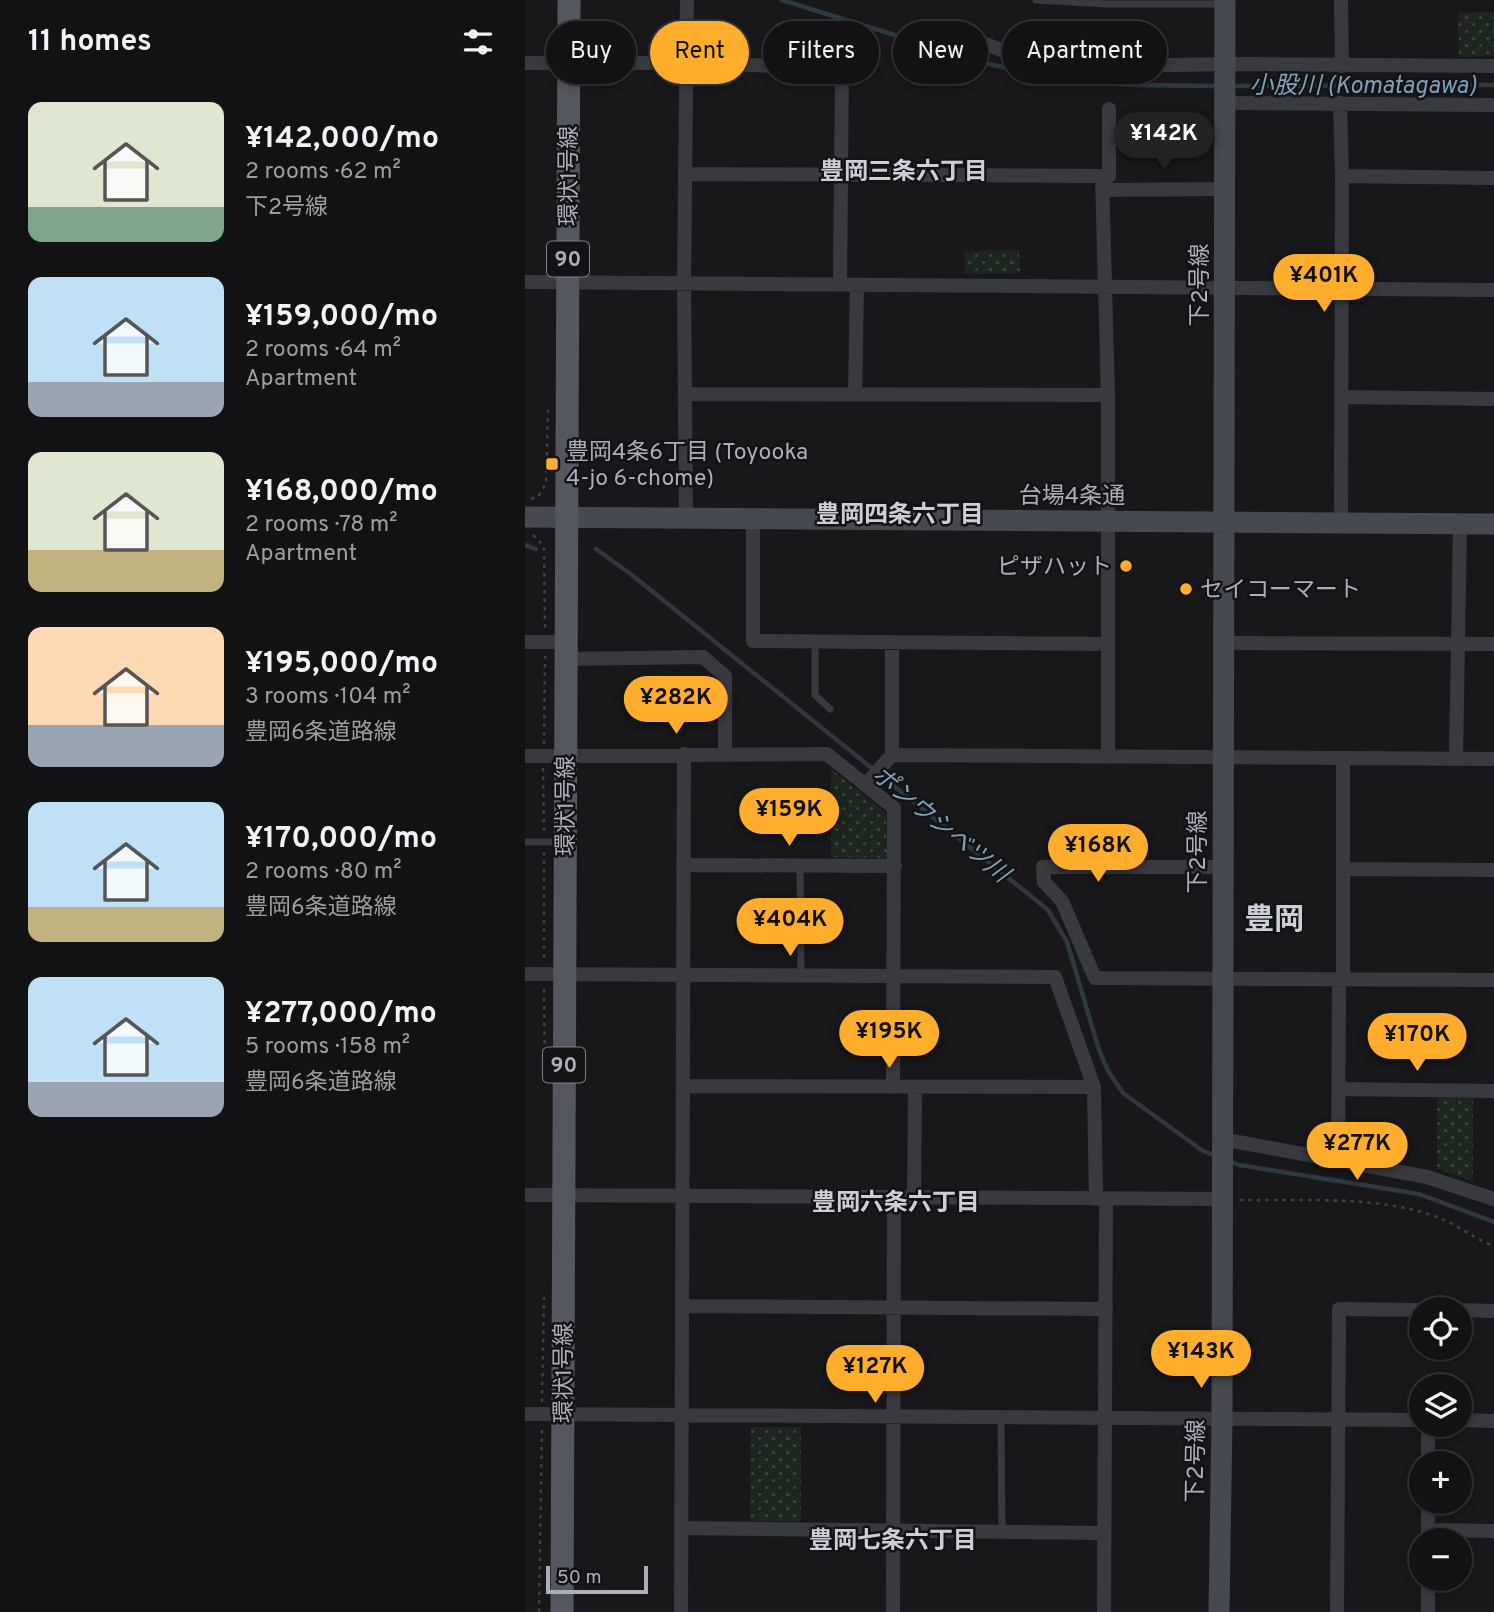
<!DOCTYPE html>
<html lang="en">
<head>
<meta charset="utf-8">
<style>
	body { margin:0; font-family:Overpass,"Noto Sans JP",sans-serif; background:#1b1b1d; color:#f1f3f6; height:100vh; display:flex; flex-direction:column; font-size:26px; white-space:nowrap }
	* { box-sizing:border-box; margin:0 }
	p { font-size:23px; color:#9c9ea0 }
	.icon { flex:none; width:38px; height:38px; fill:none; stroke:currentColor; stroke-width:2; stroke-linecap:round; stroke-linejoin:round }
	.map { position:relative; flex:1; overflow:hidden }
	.details { display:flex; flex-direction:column; background:#121214; width:525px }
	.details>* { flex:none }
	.hud { position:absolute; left:21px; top:21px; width:665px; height:63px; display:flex; gap:14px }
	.fabs { position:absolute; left:884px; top:1297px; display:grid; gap:14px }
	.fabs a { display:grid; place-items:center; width:63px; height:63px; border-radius:50%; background:#121214; box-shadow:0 4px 10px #0003,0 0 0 2px #313234; font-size:35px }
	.scale { position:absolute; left:21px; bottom:18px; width:102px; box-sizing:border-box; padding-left:7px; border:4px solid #a9b0bb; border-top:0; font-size:19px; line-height:24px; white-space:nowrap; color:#a9b0bb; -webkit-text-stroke:5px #131316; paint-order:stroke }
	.price { position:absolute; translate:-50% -60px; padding:0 16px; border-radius:24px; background:#ffad2c; color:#111; font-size:23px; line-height:46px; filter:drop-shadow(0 2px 4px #0008) }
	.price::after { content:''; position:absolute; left:50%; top:42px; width:21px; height:16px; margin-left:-10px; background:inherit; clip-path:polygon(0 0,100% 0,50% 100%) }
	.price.current { background:#222; color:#fff }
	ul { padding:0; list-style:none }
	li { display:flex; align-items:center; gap:21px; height:175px; padding:0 28px }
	li span { display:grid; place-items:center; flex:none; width:196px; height:140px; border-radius:14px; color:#555 }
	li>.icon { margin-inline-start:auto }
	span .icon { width:84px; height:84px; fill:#fffc; stroke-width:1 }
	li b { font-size:30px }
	h2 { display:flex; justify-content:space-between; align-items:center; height:84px; padding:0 28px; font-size:30px }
	.pill { padding:0 24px; border-radius:32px; background:#121214; box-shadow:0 4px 10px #0003,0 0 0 2px #313234; font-size:24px; line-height:63px }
	.pill.current { background:#ffad2c; color:#111 }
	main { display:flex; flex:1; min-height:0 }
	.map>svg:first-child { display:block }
	.park { fill:url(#park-dots) }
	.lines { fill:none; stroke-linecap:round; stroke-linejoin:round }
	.stream { stroke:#2d3840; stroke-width:4.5 }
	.path { stroke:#3f4147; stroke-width:2.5; stroke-dasharray:3.5 5; stroke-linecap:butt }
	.lane { stroke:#393a40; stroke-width:7 }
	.street { stroke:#393a40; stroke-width:14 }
	.secondary { stroke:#474950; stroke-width:21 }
	.primary { stroke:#54575f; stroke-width:23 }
	.poi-dot { fill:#ffad2c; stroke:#131316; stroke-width:2.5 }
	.labels { text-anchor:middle; stroke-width:5; stroke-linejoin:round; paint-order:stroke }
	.shield { fill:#131316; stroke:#7c818a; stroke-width:2 }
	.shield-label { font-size:21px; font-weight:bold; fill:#a9b0bb }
	.street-label { font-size:23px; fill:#a9b0bb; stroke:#131316 }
	.poi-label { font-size:23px; fill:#a9b0bb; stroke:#131316; text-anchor:start }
	.water-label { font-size:24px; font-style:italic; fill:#7ea0b9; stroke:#131316 }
	.neighbourhood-label { font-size:24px; font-weight:bold; fill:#cbcfd7; stroke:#131316 }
	.district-label { font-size:30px; font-weight:bold; fill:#cbcfd7; stroke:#131316 }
</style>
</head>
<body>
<main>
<section class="details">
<h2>11 homes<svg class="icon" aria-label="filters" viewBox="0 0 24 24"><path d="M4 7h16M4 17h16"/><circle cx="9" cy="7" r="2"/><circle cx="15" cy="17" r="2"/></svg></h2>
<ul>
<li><span style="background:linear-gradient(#dfe7d0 75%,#7fa58c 0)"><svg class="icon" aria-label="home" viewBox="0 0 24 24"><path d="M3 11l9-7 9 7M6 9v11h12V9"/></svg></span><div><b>¥142,000/mo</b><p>2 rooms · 62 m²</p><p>下2号線</p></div></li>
<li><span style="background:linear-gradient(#bfe0f5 75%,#9aa5b1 0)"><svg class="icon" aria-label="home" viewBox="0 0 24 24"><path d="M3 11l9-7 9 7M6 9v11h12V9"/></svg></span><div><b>¥159,000/mo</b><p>2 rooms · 64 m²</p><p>Apartment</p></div></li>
<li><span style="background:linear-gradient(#dfe7d0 70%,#c2b280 0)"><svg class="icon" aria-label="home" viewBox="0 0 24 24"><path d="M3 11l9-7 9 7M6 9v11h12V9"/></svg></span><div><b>¥168,000/mo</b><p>2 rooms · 78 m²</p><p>Apartment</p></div></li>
<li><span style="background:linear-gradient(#ffd9b3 70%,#9aa5b1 0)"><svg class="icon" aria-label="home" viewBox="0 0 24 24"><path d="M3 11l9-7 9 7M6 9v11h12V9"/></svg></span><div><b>¥195,000/mo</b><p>3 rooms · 104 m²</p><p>豊岡6条道路線</p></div></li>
<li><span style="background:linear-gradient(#bfe0f5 75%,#c2b280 0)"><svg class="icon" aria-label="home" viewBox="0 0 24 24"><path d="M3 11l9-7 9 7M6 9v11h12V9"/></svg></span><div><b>¥170,000/mo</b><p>2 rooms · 80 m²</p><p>豊岡6条道路線</p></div></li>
<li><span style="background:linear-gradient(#bfe0f5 75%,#9aa5b1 0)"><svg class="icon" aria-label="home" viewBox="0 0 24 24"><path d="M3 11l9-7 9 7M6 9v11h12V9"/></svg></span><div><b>¥277,000/mo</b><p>5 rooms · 158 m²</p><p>豊岡6条道路線</p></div></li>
</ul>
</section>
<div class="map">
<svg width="969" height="1612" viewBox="0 0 969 1612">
	<defs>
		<pattern id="park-dots" width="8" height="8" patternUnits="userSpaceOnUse" patternTransform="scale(1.75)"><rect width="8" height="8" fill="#1d261e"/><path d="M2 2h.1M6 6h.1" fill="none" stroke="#3b433d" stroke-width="1.8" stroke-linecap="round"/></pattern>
	</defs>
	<rect width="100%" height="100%" fill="#18181b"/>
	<!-- park -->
	<path class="park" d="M 969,12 L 969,56 L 934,57 L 933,13 Z
		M 494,250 L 495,273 L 441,274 L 439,251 Z
		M 306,769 L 361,813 L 362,858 L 306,857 Z
		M 912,1098 L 948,1098 L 948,1181 L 912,1169 Z
		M 226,1427 L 276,1427 L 276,1521 L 225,1521 Z"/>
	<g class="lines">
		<!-- stream -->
		<path class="stream" d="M 257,0 L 460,63 L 541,81 L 612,85 L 693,86
			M 705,86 L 969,85
			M 0,545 L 11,549
			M 71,549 L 107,575 L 523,910 L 542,942 L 574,1050 L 583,1071 L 598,1093 L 678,1151 L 692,1156
			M 703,1161 L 714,1165 L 894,1194 L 969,1222"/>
		<!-- path -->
		<path class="path" d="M 6,499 L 13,497 L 21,483 L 23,407
			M 8,535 L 19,546 L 20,629
			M 19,744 L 20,656
			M 18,768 L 19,832
			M 19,852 L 19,961
			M 19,989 L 20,1080
			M 715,1200 C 779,1201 851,1195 912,1217 C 932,1224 949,1239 969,1246
			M 17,1402 L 19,1297
			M 14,1612 L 17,1426"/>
		<!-- lane -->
		<path class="lane" d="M 511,0 L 583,4 L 696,4
			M 290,642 L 290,695 L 305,709
			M 0,842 L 35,842
			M 275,866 L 276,975
			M 476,1418 L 477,1532"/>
		<!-- street -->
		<path class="street" d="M 816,0 L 817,66
			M 450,40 L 492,56 L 546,67 L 700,64 L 969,66
			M 0,63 L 161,63 L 317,68 L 315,284
			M 700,103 L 969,105
			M 815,103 L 817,176 L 816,524
			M 160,174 L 577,176
			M 817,176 L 969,178
			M 578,190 L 700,189
			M 0,282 L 969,290
			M 160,394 L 583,395
			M 330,395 L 332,285
			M 816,397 L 969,399
			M 228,518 L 228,641 L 583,644
			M 161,519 L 159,285 L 162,0
			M 0,642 L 41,642
			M 699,643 L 969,644
			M 40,659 L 178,657 L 200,676 L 200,753
			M 367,755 L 969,759
			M 0,756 L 302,754 L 369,808 L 368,1087
			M 583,757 L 583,395 L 577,176 L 584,176 L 584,109
			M 931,759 L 935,524
			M 340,785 L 367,755 L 367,643
			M 158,865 L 370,866
			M 698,867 L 518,867 L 519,882 L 537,901 L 570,978 L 969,980
			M 818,869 L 969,870
			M 0,974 L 530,977 L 569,1087 L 571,1199
			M 818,979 L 818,758
			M 158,1086 L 569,1087
			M 814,1089 L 969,1091
			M 697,1139 L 902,1177 L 969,1199
			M 813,1161 L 814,979
			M 0,1195 L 696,1199
			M 389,1198 L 390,1088
			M 157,1306 L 581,1309
			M 934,1310 L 969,1311
			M 0,1414 L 896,1420
			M 934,1420 L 969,1421
			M 903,1463 L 903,1424
			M 156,1528 L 579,1533
			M 903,1530 L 969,1531
			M 903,1540 L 903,1502
			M 903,1578 L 903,1612
			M 156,1612 L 159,754
			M 368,1612 L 369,1198
			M 579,1612 L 581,1199
			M 812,1612 L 814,1309 L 896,1310"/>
		<!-- secondary -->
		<path class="secondary" d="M 0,517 L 969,524
			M 694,1612 L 697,1419 L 700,0"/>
		<!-- primary -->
		<path class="primary" d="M 37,1612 L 44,0"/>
	</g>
	<!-- markers -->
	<g class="poi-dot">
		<rect x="20" y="457" width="14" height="14" rx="3.5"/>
		<circle cx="601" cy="566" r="7"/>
		<circle cx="661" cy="589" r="7"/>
	</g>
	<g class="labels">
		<!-- shield labels -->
		<g class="shield">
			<rect x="22" y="241.5" width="42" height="35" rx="5"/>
			<rect x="18" y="1047.5" width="42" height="35" rx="5"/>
		</g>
		<g class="shield-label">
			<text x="43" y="266">90</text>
			<text x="39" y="1072">90</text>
		</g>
		<!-- street labels -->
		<g class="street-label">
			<text transform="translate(43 176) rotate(-90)" y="8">環状1号線</text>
			<text transform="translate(674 285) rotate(-90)" y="8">下2号線</text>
			<text x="547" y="503">台場4条通</text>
			<text transform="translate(40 806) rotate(-90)" y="8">環状1号線</text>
			<text transform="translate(672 852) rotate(-90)" y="8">下2号線</text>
			<text transform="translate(38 1373) rotate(-90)" y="8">環状1号線</text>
			<text transform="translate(670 1461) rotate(-89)" y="8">下2号線</text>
		</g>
		<!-- poi labels -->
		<g class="poi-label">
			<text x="41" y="459">豊岡4条6丁目 (Toyooka<tspan x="41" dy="26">4-jo 6-chome)</tspan></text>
			<text x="587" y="574" text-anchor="end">ピザハット</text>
			<text x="675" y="597">セイコーマート</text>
		</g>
		<!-- water labels -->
		<g class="water-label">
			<text x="838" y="93">小股川 (Komatagawa)</text>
			<text transform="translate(416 824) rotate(39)" y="8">ポンウシベツ川</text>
		</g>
		<!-- neighbourhood labels -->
		<g class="neighbourhood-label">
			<text x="379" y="179">豊岡三条六丁目</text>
			<text x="375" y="522">豊岡四条六丁目</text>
			<text x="371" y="1210">豊岡六条六丁目</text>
			<text x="368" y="1548">豊岡七条六丁目</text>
		</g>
		<!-- district labels -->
		<g class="district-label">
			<text x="749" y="929">豊岡</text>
		</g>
	</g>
</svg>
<div class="fabs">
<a><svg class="icon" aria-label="locate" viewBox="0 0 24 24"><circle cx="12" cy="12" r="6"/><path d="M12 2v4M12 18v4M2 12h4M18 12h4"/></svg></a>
<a><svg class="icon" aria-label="layers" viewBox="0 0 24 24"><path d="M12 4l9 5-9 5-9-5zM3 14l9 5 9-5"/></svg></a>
<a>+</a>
<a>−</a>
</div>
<div class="scale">50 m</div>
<b class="price current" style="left:639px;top:172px">¥142K</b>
<b class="price" style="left:799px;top:314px">¥401K</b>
<b class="price" style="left:151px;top:736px">¥282K</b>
<b class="price" style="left:264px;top:848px">¥159K</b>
<b class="price" style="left:573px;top:884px">¥168K</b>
<b class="price" style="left:265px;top:958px">¥404K</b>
<b class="price" style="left:364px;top:1070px">¥195K</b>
<b class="price" style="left:892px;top:1073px">¥170K</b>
<b class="price" style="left:832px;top:1182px">¥277K</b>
<b class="price" style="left:676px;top:1390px">¥143K</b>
<b class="price" style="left:350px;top:1405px">¥127K</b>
<div class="hud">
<a class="pill">Buy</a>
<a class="pill current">Rent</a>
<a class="pill">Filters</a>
<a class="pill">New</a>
<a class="pill">Apartment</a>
</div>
</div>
</main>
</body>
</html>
